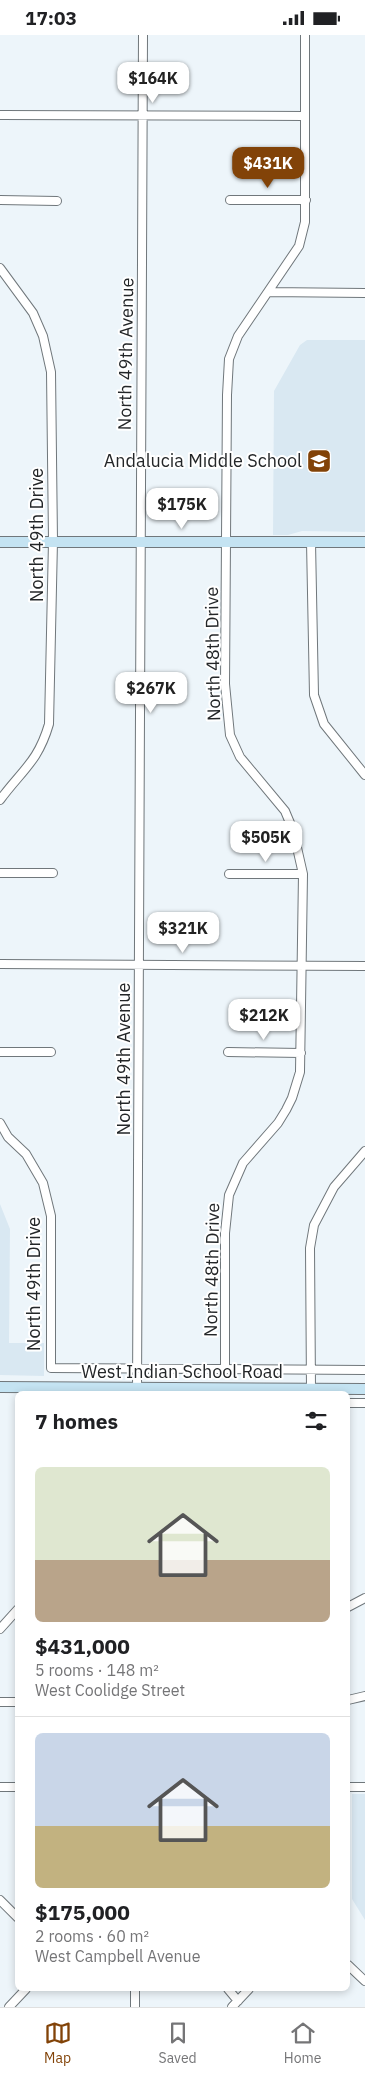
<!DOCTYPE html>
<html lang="en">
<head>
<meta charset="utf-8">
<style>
	body { margin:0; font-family:"IBM Plex Sans",sans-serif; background:#f2f2f2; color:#202124; height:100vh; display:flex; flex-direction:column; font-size:19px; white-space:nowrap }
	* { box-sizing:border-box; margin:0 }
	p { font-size:16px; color:#757577 }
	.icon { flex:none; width:28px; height:28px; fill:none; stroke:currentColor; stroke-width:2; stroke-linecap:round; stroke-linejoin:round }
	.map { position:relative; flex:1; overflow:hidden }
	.drawer { position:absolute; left:15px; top:1356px; width:335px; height:600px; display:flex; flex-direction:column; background:#fff; border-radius:8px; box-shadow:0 2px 8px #0003 }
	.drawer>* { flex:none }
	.price { position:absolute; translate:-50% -42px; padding:0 11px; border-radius:10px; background:#fff; color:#222; font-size:16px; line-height:32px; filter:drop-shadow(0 1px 2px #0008) }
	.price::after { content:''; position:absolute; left:50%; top:30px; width:15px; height:11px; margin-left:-8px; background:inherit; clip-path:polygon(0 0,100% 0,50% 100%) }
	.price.active { background:#824308; color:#fff }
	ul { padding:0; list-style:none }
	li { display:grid; align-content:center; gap:10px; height:265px; padding:0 20px }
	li+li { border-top:1px solid #e0e0e0 }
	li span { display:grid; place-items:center; height:155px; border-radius:8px; color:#555 }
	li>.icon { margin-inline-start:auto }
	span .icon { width:90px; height:90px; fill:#fffc; stroke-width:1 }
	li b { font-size:21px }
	h2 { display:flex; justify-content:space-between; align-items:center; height:60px; padding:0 20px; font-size:21px }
	.status { display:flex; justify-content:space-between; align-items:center; height:35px; padding:0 25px; background:#fff; direction:ltr }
	.status svg { height:14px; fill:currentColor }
	.tabs { display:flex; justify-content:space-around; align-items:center; height:70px; border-top:1px solid #e0e0e0; background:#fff; font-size:14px; color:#757577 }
	.tabs a { display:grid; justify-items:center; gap:2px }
	.tabs .active { color:#824308 }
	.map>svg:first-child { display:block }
	.built { fill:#d9e8f2 }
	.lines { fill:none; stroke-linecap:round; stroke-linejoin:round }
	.street-casing { stroke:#70777b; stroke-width:10 }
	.secondary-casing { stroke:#70777b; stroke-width:12 }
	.street { stroke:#fff; stroke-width:8 }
	.secondary { stroke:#c4e3f2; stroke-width:10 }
	.labels { text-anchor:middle; stroke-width:4; stroke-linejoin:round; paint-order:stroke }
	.street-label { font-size:18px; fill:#232628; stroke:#fff }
	.poi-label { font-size:18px; fill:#232628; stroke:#fff; text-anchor:end }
</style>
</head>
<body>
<div class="status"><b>17:03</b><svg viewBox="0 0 49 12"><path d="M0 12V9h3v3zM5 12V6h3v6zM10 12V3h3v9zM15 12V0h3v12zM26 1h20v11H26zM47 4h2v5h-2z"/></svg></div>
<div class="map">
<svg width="365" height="1972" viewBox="0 0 365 1972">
	<rect width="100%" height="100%" fill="#edf5fa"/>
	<!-- built -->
	<path class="built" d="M 307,305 L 365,305 L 365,497 L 302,496 L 288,500 L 273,500 L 274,356 L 300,310 Z
		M 0,1169 L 10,1194 L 9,1308 L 44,1308 L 44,1341 L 0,1340 Z
		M 352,1759 L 365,1759 L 365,1885 L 352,1864 Z"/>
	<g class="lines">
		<defs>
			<path id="street" d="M 0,80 L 305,81
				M 0,165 L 57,166
				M 230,165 L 306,165
				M 0,233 L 33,278 L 43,301 L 51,337 L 53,506 L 49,689 C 38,727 22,735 0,765
				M 268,257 L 365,258
				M 311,507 L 314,660 L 324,689 L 365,740
				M 0,838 L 53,838
				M 229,839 L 303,839
				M 0,929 L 365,931
				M 0,1017 L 51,1017
				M 228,1017 L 301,1018
				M 0,1088 L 8,1102 L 26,1119 L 43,1148 L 51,1181 L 51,1333 L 365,1335
				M 225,1335 L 225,1198 L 229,1160 L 243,1128 L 278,1088 L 286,1075 L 292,1063 L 300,1037 L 303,839 L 293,795 L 285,776 L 240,722 L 230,700 L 225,649 L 227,360 L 229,324 L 238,301 L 299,211 L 305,187 L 305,0
				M 311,1354 L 310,1213 L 314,1190 L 334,1152 L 365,1116
				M 137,1359 L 143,0
				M 348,1368 L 365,1368
				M 348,1572 L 365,1563
				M 0,1594 L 18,1574
				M 348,1665 L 365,1661
				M 0,1667 L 18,1667
				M 0,1752 L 18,1752
				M 348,1752 L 365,1752
				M 0,1865 L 18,1883
				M 348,1930 L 365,1946
				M 135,1954 L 135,1972
				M 228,1954 L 238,1966
				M 9,1972 L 26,1954
				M 232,1972 L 249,1954"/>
			<path id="secondary" d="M 0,507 L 365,507
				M 0,1352 L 365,1354"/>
		</defs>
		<!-- street casing -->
		<use href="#street" class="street-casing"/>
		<!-- secondary casing -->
		<use href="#secondary" class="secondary-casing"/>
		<!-- street -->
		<use href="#street" class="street"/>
		<!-- secondary -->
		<use href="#secondary" class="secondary"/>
	</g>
	<!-- icons -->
	<defs>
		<symbol id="school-square" viewBox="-11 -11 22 22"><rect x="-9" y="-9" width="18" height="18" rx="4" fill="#824308" stroke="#fff"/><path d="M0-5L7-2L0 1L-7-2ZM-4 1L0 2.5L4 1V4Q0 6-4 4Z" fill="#fff"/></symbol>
	</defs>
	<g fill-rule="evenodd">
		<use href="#school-square" x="305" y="412" width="28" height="28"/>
	</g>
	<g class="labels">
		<!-- street labels -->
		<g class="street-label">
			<text transform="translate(126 319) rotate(-89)" y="6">North 49th Avenue</text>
			<text transform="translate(37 500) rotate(-90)" y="6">North 49th Drive</text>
			<text transform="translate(213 619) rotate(-91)" y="6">North 48th Drive</text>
			<text transform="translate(124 1024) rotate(-90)" y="6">North 49th Avenue</text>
			<text transform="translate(212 1235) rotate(-89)" y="6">North 48th Drive</text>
			<text transform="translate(34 1249) rotate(-90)" y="6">North 49th Drive</text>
			<text x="182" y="1343">West Indian School Road</text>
		</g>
		<!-- poi labels -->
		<g class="poi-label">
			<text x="302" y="432">Andalucia Middle School</text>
		</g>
	</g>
</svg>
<b class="price" style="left:153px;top:69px">$164K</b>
<b class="price active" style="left:268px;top:154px">$431K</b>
<b class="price" style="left:182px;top:495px">$175K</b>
<b class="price" style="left:151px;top:679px">$267K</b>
<b class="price" style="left:266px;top:828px">$505K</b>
<b class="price" style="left:183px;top:919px">$321K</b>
<b class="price" style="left:264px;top:1006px">$212K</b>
<section class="drawer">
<h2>7 homes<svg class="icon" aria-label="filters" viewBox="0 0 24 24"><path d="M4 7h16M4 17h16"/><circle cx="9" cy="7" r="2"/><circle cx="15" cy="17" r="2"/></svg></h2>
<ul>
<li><span style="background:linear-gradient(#dfe7d0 60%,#b9a48a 0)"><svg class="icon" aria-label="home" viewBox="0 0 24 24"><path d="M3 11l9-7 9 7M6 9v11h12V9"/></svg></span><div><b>$431,000</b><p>5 rooms · 148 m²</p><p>West Coolidge Street</p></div></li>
<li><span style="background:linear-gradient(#c9d6e8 60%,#c2b280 0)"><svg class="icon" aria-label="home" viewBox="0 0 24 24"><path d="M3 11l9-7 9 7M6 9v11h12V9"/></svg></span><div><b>$175,000</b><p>2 rooms · 60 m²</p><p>West Campbell Avenue</p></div></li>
</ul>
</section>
</div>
<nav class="tabs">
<a class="active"><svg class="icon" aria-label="map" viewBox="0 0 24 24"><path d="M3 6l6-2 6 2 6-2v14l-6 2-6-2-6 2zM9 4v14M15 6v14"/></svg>Map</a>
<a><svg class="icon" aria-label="saved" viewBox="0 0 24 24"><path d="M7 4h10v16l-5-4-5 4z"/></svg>Saved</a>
<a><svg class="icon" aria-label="home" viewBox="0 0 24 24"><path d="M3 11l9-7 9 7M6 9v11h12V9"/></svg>Home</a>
</nav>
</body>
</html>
